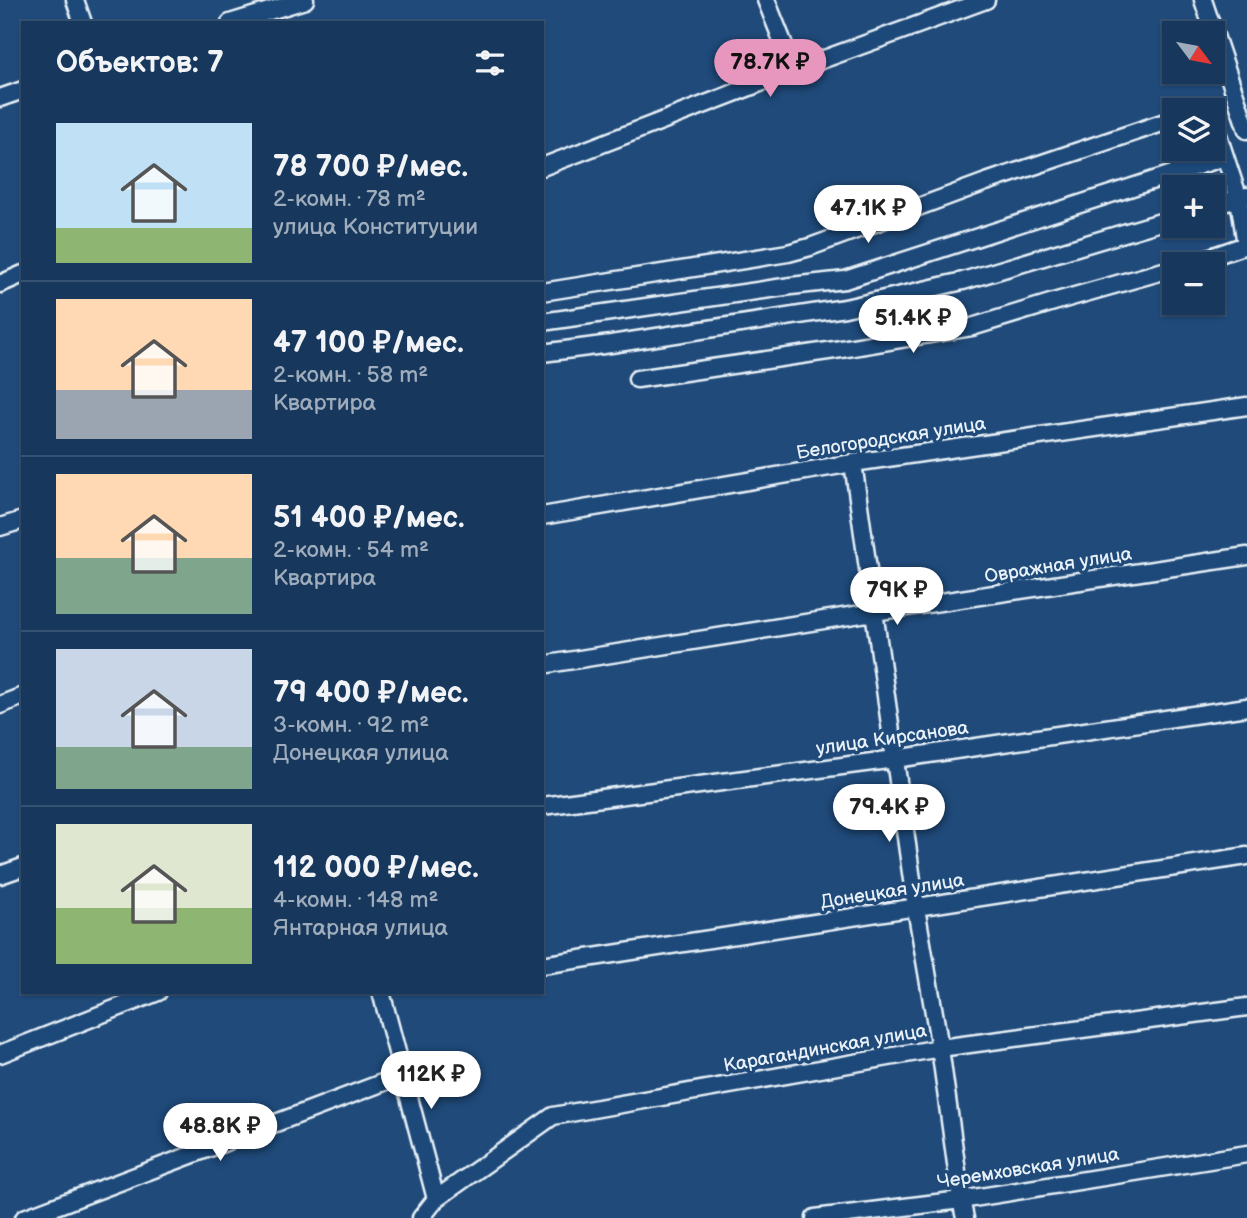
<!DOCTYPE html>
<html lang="ru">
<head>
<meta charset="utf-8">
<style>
	body { margin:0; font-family:"Balsamiq Sans",sans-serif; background:#203f62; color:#f1f3f6; height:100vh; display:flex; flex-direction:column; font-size:26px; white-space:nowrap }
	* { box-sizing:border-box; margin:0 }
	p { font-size:23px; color:#9eacbb }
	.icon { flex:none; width:38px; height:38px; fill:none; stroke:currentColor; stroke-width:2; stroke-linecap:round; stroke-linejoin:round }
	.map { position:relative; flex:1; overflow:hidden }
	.details { position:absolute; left:21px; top:21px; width:523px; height:973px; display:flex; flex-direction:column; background:#17385c; border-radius:0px; box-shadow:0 2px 5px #0004,0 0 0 2px #365272 }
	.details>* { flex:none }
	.needle { width:46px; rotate:122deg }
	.tools { position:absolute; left:1162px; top:21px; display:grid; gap:14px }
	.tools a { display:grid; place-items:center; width:63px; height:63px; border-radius:0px; background:#17385c; box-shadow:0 2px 5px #0004,0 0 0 2px #365272; font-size:35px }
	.price { position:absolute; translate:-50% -60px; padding:0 16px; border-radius:24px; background:#fff; color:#222; font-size:23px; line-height:46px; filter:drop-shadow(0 2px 4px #0008) }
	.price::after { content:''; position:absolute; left:50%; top:42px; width:21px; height:16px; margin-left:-10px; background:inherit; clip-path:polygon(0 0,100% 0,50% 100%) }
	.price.current { background:#e797bd; color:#111 }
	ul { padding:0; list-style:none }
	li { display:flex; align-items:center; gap:21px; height:175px; padding:0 35px }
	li+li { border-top:2px solid #365272 }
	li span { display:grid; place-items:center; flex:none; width:196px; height:140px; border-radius:0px; color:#555 }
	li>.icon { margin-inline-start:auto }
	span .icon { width:84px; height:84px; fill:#fffc; stroke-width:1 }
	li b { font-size:30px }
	h2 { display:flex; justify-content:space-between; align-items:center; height:84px; padding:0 35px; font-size:30px }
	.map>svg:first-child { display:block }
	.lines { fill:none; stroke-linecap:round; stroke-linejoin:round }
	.minor-casing { stroke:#e8f1f8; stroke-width:21 }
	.minor { stroke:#1f4a7a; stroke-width:16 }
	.labels { text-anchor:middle; stroke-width:7; stroke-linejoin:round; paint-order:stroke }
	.street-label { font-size:19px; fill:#e8f1f8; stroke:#1f4a7a }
</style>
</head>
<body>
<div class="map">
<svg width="1247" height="1218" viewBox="0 0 1247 1218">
	<rect width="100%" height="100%" fill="#1f4a7a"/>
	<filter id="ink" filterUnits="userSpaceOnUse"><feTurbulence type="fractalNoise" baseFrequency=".0143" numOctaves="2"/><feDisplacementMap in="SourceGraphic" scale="14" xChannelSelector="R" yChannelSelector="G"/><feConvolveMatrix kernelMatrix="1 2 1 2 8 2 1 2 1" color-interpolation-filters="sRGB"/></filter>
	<g filter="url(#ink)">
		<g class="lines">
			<defs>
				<path id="minor" d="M 75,0 L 83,23
					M 766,0 L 794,70
					M 1203,0 L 1247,130
					M 230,23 L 305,0
					M 0,98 L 23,90
					M 1213,126 L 1218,135 L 1239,199 L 1246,245
					M 542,167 L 794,70 L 986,0
					M 1213,206 L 1247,196
					M 1190,264 L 1246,245 L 1247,247
					M 0,284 L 23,274
					M 542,292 L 788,253 L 810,247 L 986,182 L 1174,119
					M 542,322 L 791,286 L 845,280 L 1225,157
					M 542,353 L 611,344 L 845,308 L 963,281 L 1174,218
					M 637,379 L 835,350 L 972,327 L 1057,301 L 1174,268
					M 853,463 L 916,908 L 940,1048 L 961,1200 L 965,1218
					M 542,516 L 853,463 L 1247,406
					M 0,527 L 23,520
					M 542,665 L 874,612 L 1247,556
					M 0,705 L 23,696
					M 542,806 L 895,759 L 1247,707
					M 0,875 L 23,867
					M 542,965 L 1247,856
					M 381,992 L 436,1199 L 421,1218
					M 0,1054 L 158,992
					M 436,1199 L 553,1116 L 940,1048 L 1247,1007
					M 24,1218 L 403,1075
					M 815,1218 L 961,1200 L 1247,1154"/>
			</defs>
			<!-- minor casing -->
			<use href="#minor" class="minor-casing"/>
			<!-- minor -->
			<use href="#minor" class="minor"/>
		</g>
	</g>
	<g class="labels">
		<!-- street labels -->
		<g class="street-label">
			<text transform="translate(891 437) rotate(-9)" y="7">Белогородская улица</text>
			<text transform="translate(1058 564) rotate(-9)" y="7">Овражная улица</text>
			<text transform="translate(892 737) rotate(-8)" y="7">улица Кирсанова</text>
			<text transform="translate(892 890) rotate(-9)" y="7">Донецкая улица</text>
			<text transform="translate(825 1047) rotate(-10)" y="7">Карагандинская улица</text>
			<text transform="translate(1028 1167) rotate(-9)" y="7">Черемховская улица</text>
		</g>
	</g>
</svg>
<div class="tools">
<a><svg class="needle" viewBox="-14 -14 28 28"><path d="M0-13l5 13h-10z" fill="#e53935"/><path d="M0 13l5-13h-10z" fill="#9eacbb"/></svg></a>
<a><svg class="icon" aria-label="layers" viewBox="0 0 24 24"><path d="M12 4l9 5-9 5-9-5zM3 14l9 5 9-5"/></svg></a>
<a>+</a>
<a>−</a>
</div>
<b class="price current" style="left:770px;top:99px">78.7K ₽</b>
<b class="price" style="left:868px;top:245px">47.1K ₽</b>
<b class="price" style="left:913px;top:355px">51.4K ₽</b>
<b class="price" style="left:897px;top:627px">79K ₽</b>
<b class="price" style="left:889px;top:844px">79.4K ₽</b>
<b class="price" style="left:431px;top:1111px">112K ₽</b>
<b class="price" style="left:220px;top:1163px">48.8K ₽</b>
<section class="details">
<h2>Объектов: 7<svg class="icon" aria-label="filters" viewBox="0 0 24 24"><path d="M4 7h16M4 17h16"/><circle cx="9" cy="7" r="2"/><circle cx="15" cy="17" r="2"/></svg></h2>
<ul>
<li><span style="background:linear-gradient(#bfe0f5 75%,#8fb573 0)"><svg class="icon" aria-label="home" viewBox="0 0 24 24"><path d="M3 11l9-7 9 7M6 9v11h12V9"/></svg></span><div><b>78 700 ₽/мес.</b><p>2-комн. · 78 m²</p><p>улица Конституции</p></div></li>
<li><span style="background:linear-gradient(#ffd9b3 65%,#9aa5b1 0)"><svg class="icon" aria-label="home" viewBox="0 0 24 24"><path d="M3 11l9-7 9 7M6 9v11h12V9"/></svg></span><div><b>47 100 ₽/мес.</b><p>2-комн. · 58 m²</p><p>Квартира</p></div></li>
<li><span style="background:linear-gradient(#ffd9b3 60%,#7fa58c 0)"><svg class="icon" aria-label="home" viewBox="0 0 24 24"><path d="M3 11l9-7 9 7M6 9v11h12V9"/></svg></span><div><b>51 400 ₽/мес.</b><p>2-комн. · 54 m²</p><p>Квартира</p></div></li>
<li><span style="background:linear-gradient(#c9d6e8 70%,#7fa58c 0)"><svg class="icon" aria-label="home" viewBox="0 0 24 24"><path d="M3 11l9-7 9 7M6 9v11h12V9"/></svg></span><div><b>79 400 ₽/мес.</b><p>3-комн. · 92 m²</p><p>Донецкая улица</p></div></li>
<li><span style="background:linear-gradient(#dfe7d0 60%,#8fb573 0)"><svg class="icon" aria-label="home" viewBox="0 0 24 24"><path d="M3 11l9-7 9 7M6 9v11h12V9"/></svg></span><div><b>112 000 ₽/мес.</b><p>4-комн. · 148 m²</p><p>Янтарная улица</p></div></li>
</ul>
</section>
</div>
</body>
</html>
